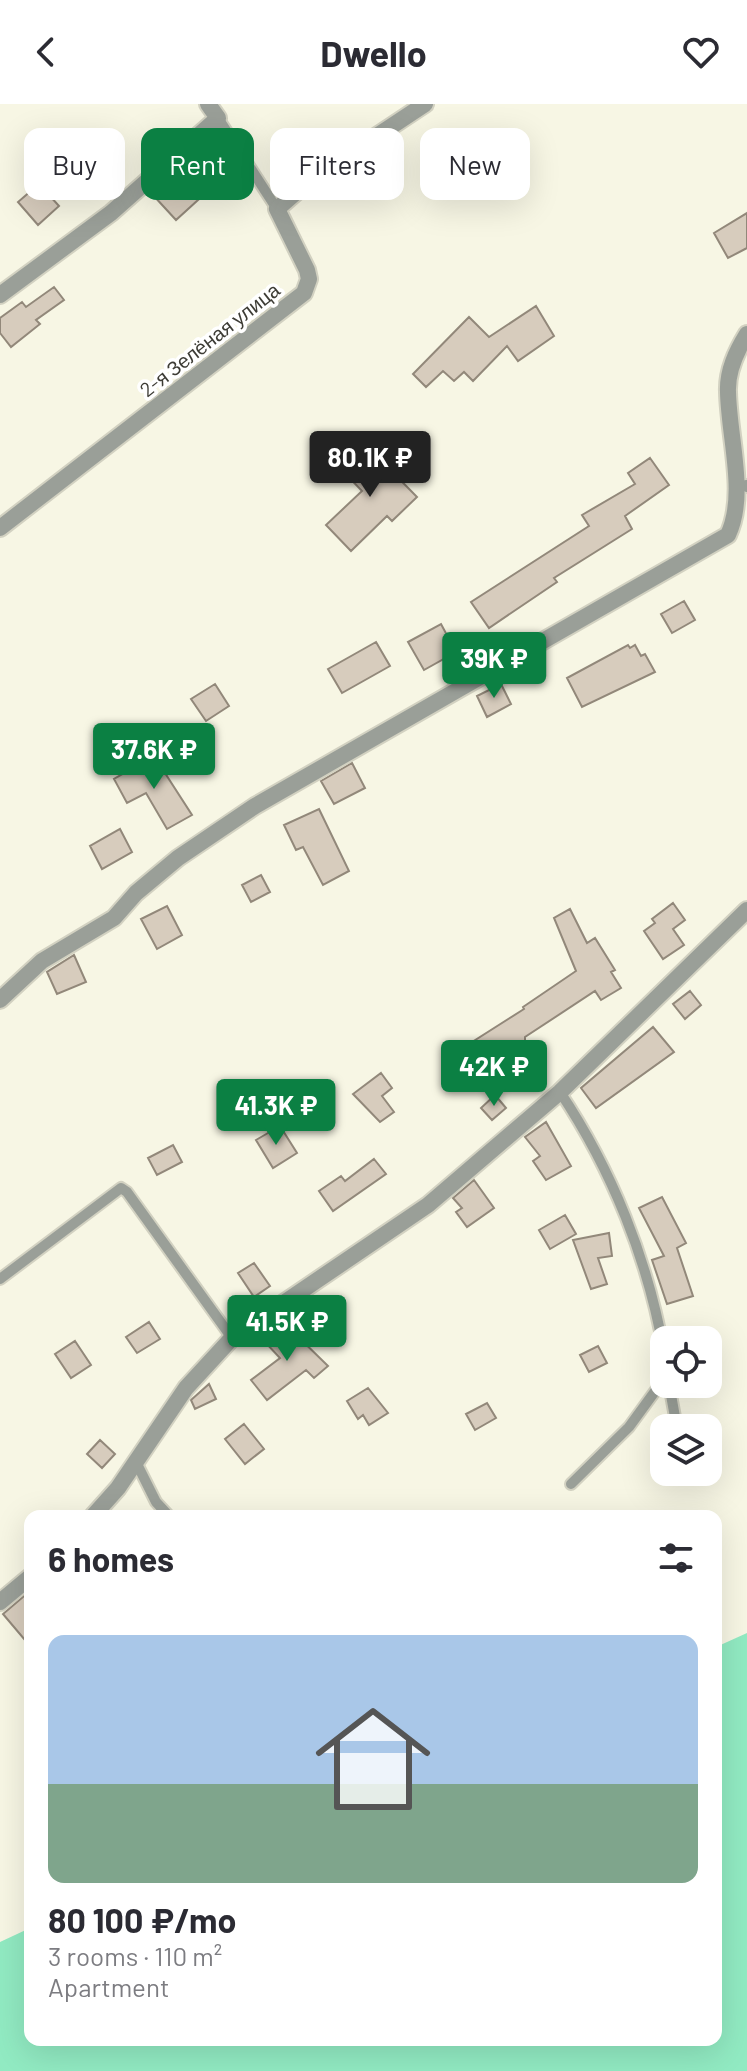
<!DOCTYPE html>
<html lang="en">
<head>
<meta charset="utf-8">
<style>
	body { margin:0; font-family:Barlow,sans-serif; background:#f7f7f7; color:#2b2b33; height:100vh; display:flex; flex-direction:column; font-size:30px; white-space:nowrap }
	* { box-sizing:border-box; margin:0 }
	p { font-size:26px; color:#7c7c81 }
	.icon { flex:none; width:44px; height:44px; fill:none; stroke:currentColor; stroke-width:2; stroke-linecap:round; stroke-linejoin:round }
	.map { position:relative; flex:1; overflow:hidden }
	.panel { position:absolute; left:24px; top:1406px; width:698px; height:536px; display:flex; flex-direction:column; background:#fff; border-radius:16px; box-shadow:0 8px 32px #0002 }
	.panel>* { flex:none }
	.guide { position:absolute; left:24px; top:24px; width:700px; height:72px; display:flex; gap:16px }
	.controls { position:absolute; left:650px; top:1222px; display:grid; gap:16px }
	.controls a { display:grid; place-items:center; width:72px; height:72px; border-radius:16px; background:#fff; box-shadow:0 8px 32px #0002; font-size:40px }
	.price { position:absolute; translate:-50% -68px; padding:0 18px; border-radius:8px; background:#0b8043; color:#fff; font-size:26px; line-height:52px; filter:drop-shadow(0 2px 4px #0008) }
	.price::after { content:''; position:absolute; left:50%; top:48px; width:24px; height:18px; margin-left:-12px; background:inherit; clip-path:polygon(0 0,100% 0,50% 100%) }
	.price.selected { background:#222; color:#fff }
	ul { padding:0; list-style:none }
	li { display:grid; align-content:center; gap:16px; height:424px; padding:0 24px }
	li+li { border-top:2px solid #e1e1e2 }
	li span { display:grid; place-items:center; height:248px; border-radius:16px; color:#555 }
	li>.icon { margin-inline-start:auto }
	span .icon { width:144px; height:144px; fill:#fffc; stroke-width:1 }
	li b { font-size:34px }
	h2 { display:flex; justify-content:space-between; align-items:center; height:96px; padding:0 24px; font-size:34px }
	.tag { padding:0 28px; border-radius:16px; background:#fff; box-shadow:0 8px 32px #0002; font-size:28px; line-height:72px }
	.tag.selected { background:#0b8043; color:#fff }
	header { display:flex; justify-content:space-between; align-items:center; height:104px; padding:0 24px; background:#fff; font-size:36px; font-weight:700 }
	.map>svg:first-child { display:block }
	.water { fill:#91eac2 }
	.building { fill:#d7ccbd; stroke:#92887a; stroke-width:2 }
	.lines { fill:none; stroke-linecap:round; stroke-linejoin:round }
	.service-casing { stroke:#d2d1c1; stroke-width:14 }
	.minor-casing { stroke:#d2d1c1; stroke-width:20 }
	.service { stroke:#9a9f98; stroke-width:10 }
	.minor { stroke:#9a9f98; stroke-width:16 }
	.labels { text-anchor:middle; stroke-width:7; stroke-linejoin:round; paint-order:stroke }
	.street-label { font-size:20px; fill:#3d3c35; stroke:#fff }
</style>
</head>
<body>
<header><svg class="icon" aria-label="back" viewBox="0 0 24 24"><path d="M15 5l-7 7 7 7"/></svg>Dwello<svg class="icon" aria-label="heart" viewBox="0 0 24 24"><path d="M12 20l-8-8c-3-5 5-10 8-4 3-6 11-1 8 4z"/></svg></header>
<div class="map">
<svg width="747" height="1967" viewBox="0 0 747 1967">
	<rect width="100%" height="100%" fill="#f7f6e4"/>
	<!-- water -->
	<path class="water" d="M 747,1529 L 747,1967 L 0,1967 L 0,1838 L 30,1824 L 30,1936 L 716,1936 L 716,1543 Z"/>
	<!-- building -->
	<path class="building" d="M 215,39 L 232,65 L 176,116 L 153,91 Z
		M 39,80 L 59,102 L 38,121 L 18,98 Z
		M 747,109 L 747,144 L 728,154 L 714,129 Z
		M 54,183 L 64,196 L 36,216 L 40,220 L 11,243 L 0,229 L 0,214 L 22,198 L 26,203 Z
		M 536,202 L 554,232 L 518,257 L 507,242 L 473,277 L 464,268 L 454,277 L 443,267 L 426,283 L 413,270 L 469,213 L 489,233 Z
		M 367,342 L 417,393 L 392,417 L 387,412 L 351,447 L 326,421 L 362,387 L 342,366 Z
		M 650,354 L 669,381 L 625,412 L 632,425 L 554,474 L 557,478 L 489,524 L 471,498 L 589,422 L 582,411 L 635,380 L 628,369 Z
		M 684,497 L 695,516 L 672,529 L 661,510 Z
		M 441,520 L 456,548 L 424,566 L 408,538 Z
		M 376,538 L 390,562 L 342,589 L 328,565 Z
		M 628,541 L 630,544 L 635,541 L 641,552 L 645,550 L 655,568 L 582,603 L 567,574 Z
		M 215,580 L 229,602 L 206,617 L 191,595 Z
		M 501,580 L 511,600 L 487,613 L 477,592 Z
		M 154,652 L 192,711 L 167,725 L 146,689 L 127,699 L 114,675 Z
		M 352,659 L 365,684 L 334,700 L 321,677 Z
		M 319,705 L 349,767 L 323,781 L 303,743 L 296,746 L 284,721 Z
		M 120,725 L 132,748 L 102,765 L 90,742 Z
		M 261,771 L 270,788 L 251,798 L 242,781 Z
		M 673,799 L 685,816 L 673,825 L 684,841 L 663,855 L 644,827 L 655,819 L 652,815 Z
		M 167,802 L 182,831 L 157,845 L 141,815 Z
		M 570,805 L 587,839 L 595,834 L 615,866 L 611,868 L 621,884 L 601,896 L 595,887 L 525,933 L 525,938 L 535,952 L 487,987 L 458,947 L 524,905 L 523,903 L 576,867 L 554,814 Z
		M 74,851 L 86,878 L 57,890 L 47,868 Z
		M 690,887 L 701,901 L 685,915 L 673,900 Z
		M 653,923 L 674,948 L 596,1004 L 581,984 Z
		M 381,969 L 392,984 L 382,992 L 394,1008 L 380,1018 L 353,990 Z
		M 495,991 L 506,1004 L 492,1016 L 481,1004 Z
		M 546,1018 L 571,1062 L 546,1076 L 533,1057 L 540,1052 L 525,1033 Z
		M 280,1022 L 297,1049 L 273,1064 L 256,1036 Z
		M 173,1041 L 182,1058 L 157,1071 L 148,1054 Z
		M 374,1055 L 386,1070 L 333,1107 L 319,1087 L 341,1072 L 345,1077 Z
		M 474,1076 L 494,1104 L 467,1123 L 456,1108 L 462,1104 L 453,1094 Z
		M 662,1093 L 686,1139 L 677,1144 L 693,1192 L 667,1200 L 652,1156 L 664,1152 L 639,1104 Z
		M 565,1111 L 576,1130 L 550,1145 L 539,1126 Z
		M 609,1129 L 612,1152 L 598,1154 L 607,1180 L 591,1185 L 573,1136 Z
		M 254,1159 L 270,1182 L 254,1193 L 238,1169 Z
		M 149,1218 L 160,1235 L 137,1249 L 126,1233 Z
		M 285,1220 L 328,1262 L 314,1274 L 306,1266 L 267,1296 L 251,1276 L 280,1254 L 265,1238 Z
		M 75,1237 L 91,1261 L 71,1274 L 55,1250 Z
		M 598,1242 L 607,1259 L 589,1268 L 580,1251 Z
		M 209,1280 L 216,1295 L 195,1305 L 191,1296 Z
		M 368,1284 L 388,1309 L 369,1321 L 363,1311 L 358,1315 L 347,1297 Z
		M 487,1299 L 496,1314 L 475,1326 L 466,1310 Z
		M 244,1320 L 264,1345 L 245,1360 L 225,1335 Z
		M 100,1336 L 115,1350 L 102,1364 L 87,1350 Z
		M 30,1487 L 30,1542 L 3,1510 Z"/>
	<g class="lines">
		<defs>
			<path id="service" d="M 218,14 L 277,105
				M 746,381 L 747,383
				M 560,988 C 612,1066 648,1156 664,1248
				M 0,1175 L 121,1084 L 127,1088 L 232,1234
				M 669,1280 L 677,1324
				M 136,1358 L 156,1398 L 169,1412
				M 571,1380 L 629,1323 L 664,1275"/>
			<path id="minor" d="M 0,191 L 111,109 L 218,14 L 208,0
				M 0,424 L 304,189 L 309,175 L 307,166 L 277,105 L 309,77 L 425,0
				M 0,896 L 42,857 L 114,814 L 136,789 L 178,754 L 255,702 L 728,431 C 747,390 729,335 728,288 C 727,267 736,248 747,230
				M 93,1412 L 118,1384 L 186,1284 L 232,1234 L 428,1101 L 560,988 L 747,806
				M 0,1498 L 30,1473"/>
		</defs>
		<!-- service casing -->
		<use href="#service" class="service-casing"/>
		<!-- minor casing -->
		<use href="#minor" class="minor-casing"/>
		<!-- service -->
		<use href="#service" class="service"/>
		<!-- minor -->
		<use href="#minor" class="minor"/>
	</g>
	<g class="labels">
		<!-- street labels -->
		<g class="street-label">
			<text transform="translate(210 236) rotate(-38)" y="7">2-я Зелёная улица</text>
		</g>
	</g>
</svg>
<div class="controls">
<a><svg class="icon" aria-label="locate" viewBox="0 0 24 24"><circle cx="12" cy="12" r="6"/><path d="M12 2v4M12 18v4M2 12h4M18 12h4"/></svg></a>
<a><svg class="icon" aria-label="layers" viewBox="0 0 24 24"><path d="M12 4l9 5-9 5-9-5zM3 14l9 5 9-5"/></svg></a>
</div>
<b class="price selected" style="left:370px;top:395px">80.1K ₽</b>
<b class="price" style="left:494px;top:596px">39K ₽</b>
<b class="price" style="left:154px;top:687px">37.6K ₽</b>
<b class="price" style="left:494px;top:1004px">42K ₽</b>
<b class="price" style="left:276px;top:1043px">41.3K ₽</b>
<b class="price" style="left:287px;top:1259px">41.5K ₽</b>
<div class="guide">
<a class="tag">Buy</a>
<a class="tag selected">Rent</a>
<a class="tag">Filters</a>
<a class="tag">New</a>
</div>
<section class="panel">
<h2>6 homes<svg class="icon" aria-label="filters" viewBox="0 0 24 24"><path d="M4 7h16M4 17h16"/><circle cx="9" cy="7" r="2"/><circle cx="15" cy="17" r="2"/></svg></h2>
<ul>
<li><span style="background:linear-gradient(#a9c7e8 60%,#7fa58c 0)"><svg class="icon" aria-label="home" viewBox="0 0 24 24"><path d="M3 11l9-7 9 7M6 9v11h12V9"/></svg></span><div><b>80 100 ₽/mo</b><p>3 rooms · 110 m²</p><p>Apartment</p></div></li>
</ul>
</section>
</div>
</body>
</html>
